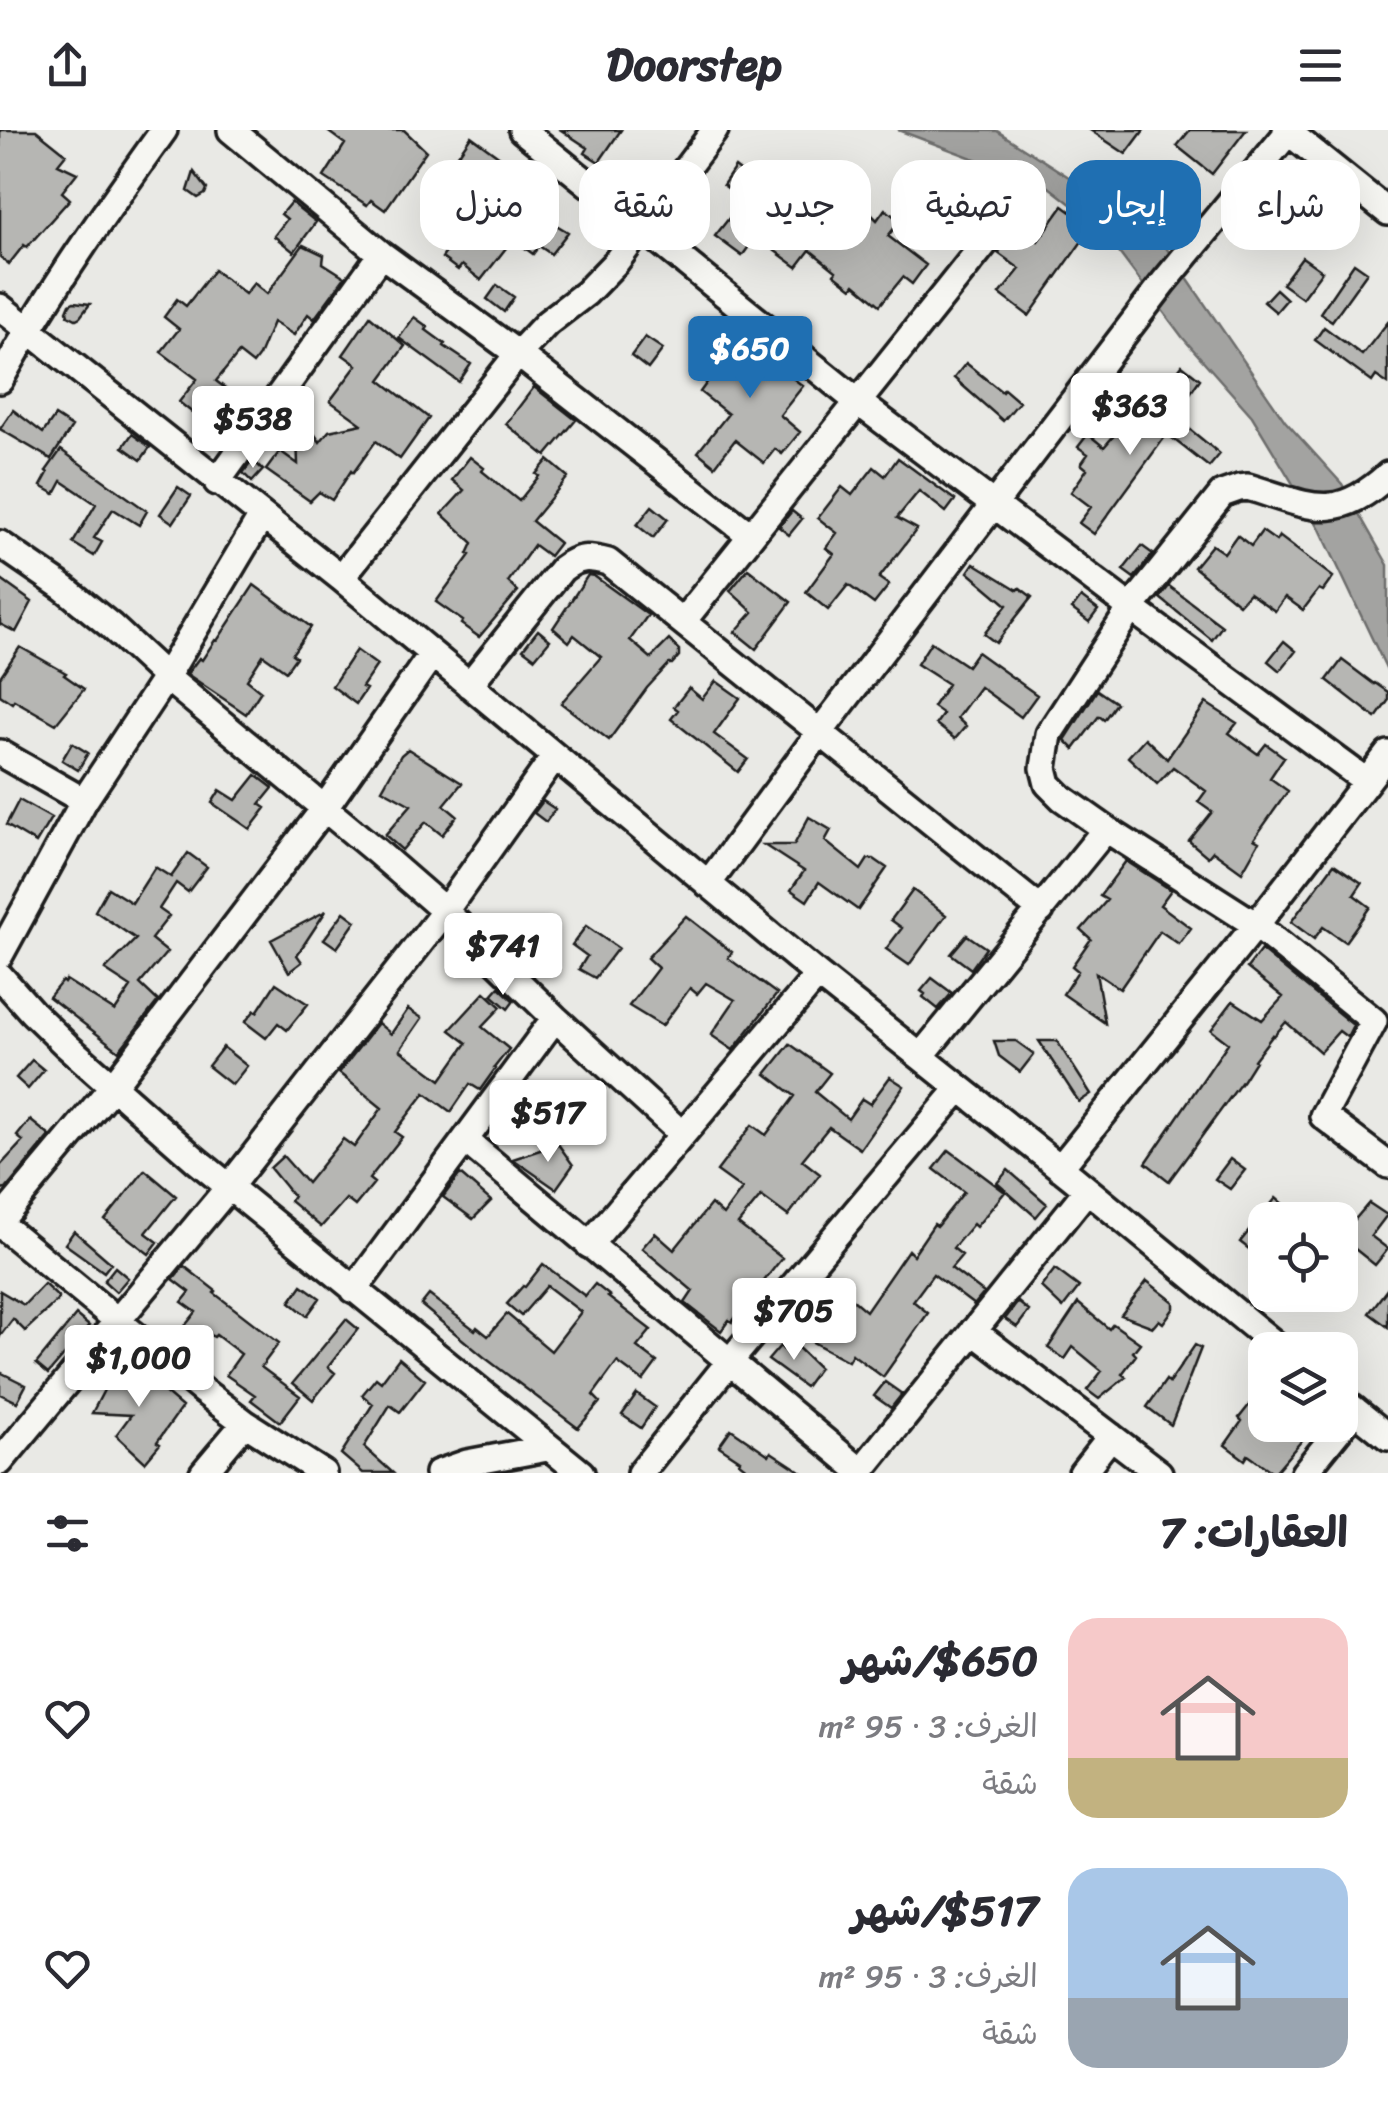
<!DOCTYPE html>
<html lang="ar">
<head>
<meta charset="utf-8">
<style>
	body { margin:0; font-family:Sriracha,"Playpen Sans Arabic",sans-serif; background:#f2f2f3; color:#2b2b33; direction:rtl; height:100vh; display:flex; flex-direction:column; font-size:38px; white-space:nowrap }
	* { box-sizing:border-box; margin:0 }
	p { font-size:32px; color:#7c7c81 }
	.icon { flex:none; width:55px; height:55px; fill:none; stroke:currentColor; stroke-width:2; stroke-linecap:round; stroke-linejoin:round }
	.map { position:relative; height:1343px; overflow:hidden; direction:ltr }
	.side { display:flex; flex-direction:column; background:#fff; flex:1 }
	.side>* { flex:none }
	.guide { position:absolute; left:30px; top:30px; width:1330px; height:90px; direction:rtl; display:flex; gap:20px }
	.fabs { position:absolute; left:1248px; top:1072px; display:grid; gap:20px }
	.fabs a { display:grid; place-items:center; width:110px; height:110px; border-radius:20px; background:#fff; box-shadow:0 10px 40px #0002; font-size:50px }
	.price { position:absolute; translate:-50% -85px; padding:0 22px; border-radius:10px; background:#fff; color:#222; font-size:32px; line-height:65px; filter:drop-shadow(0 2px 5px #0008) }
	.price::after { content:''; position:absolute; left:50%; top:60px; width:30px; height:22px; margin-left:-15px; background:inherit; clip-path:polygon(0 0,100% 0,50% 100%) }
	.price.selected { background:#1f6fb2; color:#fff }
	ul { padding:0; list-style:none }
	li { display:flex; align-items:center; gap:30px; height:250px; padding:0 40px }
	li span { display:grid; place-items:center; flex:none; width:280px; height:200px; border-radius:30px; color:#555 }
	li>.icon { margin-inline-start:auto }
	span .icon { width:120px; height:120px; fill:#fffc; stroke-width:1 }
	li b { font-size:42px }
	h2 { display:flex; justify-content:space-between; align-items:center; height:120px; padding:0 40px; font-size:42px }
	.chip { padding:0 35px; border-radius:30px; background:#fff; box-shadow:0 10px 40px #0002; font-size:35px; line-height:90px }
	.chip.selected { background:#1f6fb2; color:#fff }
	header { display:flex; justify-content:space-between; align-items:center; height:130px; padding:0 40px; background:#fff; font-size:45px; font-weight:800 }
	.map>svg:first-child { display:block }
	.water { fill:#a3a3a1; stroke:#6d6d6c; stroke-width:2.5 }
	.building { fill:#b6b6b3; stroke:#1c1c1c; stroke-width:2.5 }
	.lines { fill:none; stroke-linecap:round; stroke-linejoin:round }
	.minor-casing { stroke:#1c1c1c; stroke-width:32 }
	.minor { stroke:#f6f6f2; stroke-width:25 }
</style>
</head>
<body>
<header><svg class="icon" aria-label="menu" viewBox="0 0 24 24"><path d="M4 6h16M4 12h16M4 18h16"/></svg>Doorstep<svg class="icon" aria-label="share" viewBox="0 0 24 24"><path d="M12 15V3M7 8l5-5 5 5M5 13v7h14v-7"/></svg></header>
<div class="map">
<svg width="1388" height="1343" viewBox="0 0 1388 1343">
	<rect width="100%" height="100%" fill="#e9e9e5"/>
	<filter id="ink" filterUnits="userSpaceOnUse"><feTurbulence type="fractalNoise" baseFrequency=".01" numOctaves="2"/><feDisplacementMap in="SourceGraphic" scale="20" xChannelSelector="R" yChannelSelector="G"/><feConvolveMatrix kernelMatrix="1 2 1 2 8 2 1 2 1" color-interpolation-filters="sRGB"/></filter>
	<g filter="url(#ink)">
		<!-- water -->
		<path class="water" d="M 898,0 L 997,1 L 1156,103 L 1285,291 L 1342,354 L 1388,435 L 1388,542 L 1319,397 L 1252,286 L 1183,208 L 1099,96 L 1049,57 Z"/>
		<!-- building -->
		<path class="building" d="M 0,0 L 36,0 L 66,24 L 58,34 L 77,43 L 62,62 L 70,69 L 27,117 L 24,115 L 9,134 L 0,127 Z
			M 326,0 L 404,0 L 426,21 L 385,80 L 371,70 L 367,75 L 324,47 L 345,14 Z
			M 561,0 L 621,0 L 599,32 L 585,23 L 588,18 Z
			M 1090,0 L 1144,0 L 1126,24 Z
			M 1190,0 L 1246,0 L 1212,44 L 1177,16 Z
			M 471,6 L 548,62 L 538,76 L 556,87 L 553,93 L 568,102 L 551,124 L 539,116 L 533,124 L 513,109 L 481,150 L 462,135 L 458,140 L 442,128 L 458,104 L 440,89 L 455,71 L 452,69 L 453,67 L 438,54 Z
			M 1291,36 L 1304,46 L 1272,91 L 1259,82 Z
			M 735,37 L 768,63 L 782,42 L 815,65 L 835,40 L 854,57 L 832,82 L 857,102 L 871,84 L 877,90 L 885,79 L 900,91 L 888,106 L 926,135 L 912,154 L 903,147 L 880,175 L 855,154 L 852,158 L 834,144 L 836,141 L 810,120 L 797,137 L 756,107 L 742,126 L 715,106 L 744,69 L 723,55 Z
			M 194,42 L 207,59 L 205,64 L 198,68 L 188,61 Z
			M 291,72 L 316,92 L 294,122 L 274,106 L 287,89 L 281,84 Z
			M 1063,76 L 1092,97 L 1029,186 L 1000,164 L 1020,139 L 998,123 L 1018,96 L 1038,111 Z
			M 303,115 L 324,125 L 323,133 L 345,147 L 314,189 L 308,184 L 294,205 L 273,192 L 259,226 L 253,234 L 239,223 L 216,251 L 229,261 L 222,270 L 237,280 L 226,294 L 201,275 L 194,284 L 179,272 L 197,249 L 161,222 L 179,199 L 164,187 L 177,169 L 186,176 L 214,140 L 245,164 L 254,153 L 267,164 Z
			M 1302,127 L 1322,141 L 1302,168 L 1282,154 Z
			M 1354,133 L 1367,142 L 1332,191 L 1320,183 Z
			M 497,155 L 514,167 L 504,182 L 487,169 Z
			M 1276,159 L 1287,169 L 1276,182 L 1264,172 Z
			M 74,172 L 90,174 L 80,187 L 76,189 L 68,185 L 67,181 L 70,174 Z
			M 370,186 L 405,216 L 380,250 L 429,288 L 400,329 L 376,311 L 353,343 L 351,341 L 332,370 L 319,362 L 310,371 L 266,340 L 280,321 L 298,334 L 296,278 L 320,312 L 329,301 L 362,294 L 330,271 L 357,235 L 343,225 Z
			M 414,187 L 428,197 L 426,200 L 445,214 L 444,216 L 471,234 L 459,252 L 399,208 Z
			M 1388,192 L 1388,254 L 1376,246 L 1372,252 L 1315,210 L 1324,197 L 1362,225 Z
			M 645,207 L 663,219 L 648,239 L 631,226 Z
			M 750,208 L 794,242 L 790,246 L 803,256 L 780,285 L 800,302 L 782,324 L 775,319 L 764,333 L 735,310 L 715,336 L 698,322 L 728,284 L 700,262 L 713,244 L 705,238 L 729,209 L 742,219 Z
			M 966,233 L 1002,262 L 1004,259 L 1019,272 L 1003,291 L 954,248 Z
			M 1182,235 L 1200,249 L 1189,265 L 1170,251 Z
			M 534,257 L 576,290 L 546,326 L 506,294 Z
			M 1154,270 L 1220,324 L 1209,337 L 1167,304 L 1094,404 L 1079,393 L 1091,377 L 1071,362 L 1087,339 L 1081,334 L 1088,324 L 1078,317 L 1088,304 L 1104,317 L 1123,295 L 1118,290 L 1129,279 L 1132,281 Z
			M 13,280 L 43,303 L 55,286 L 72,297 L 51,329 L 0,299 Z
			M 132,304 L 150,317 L 141,330 L 123,317 Z
			M 61,320 L 147,381 L 139,395 L 113,379 L 94,408 L 102,412 L 94,426 L 73,413 L 96,374 L 62,351 L 55,364 L 41,356 L 48,343 L 46,341 Z
			M 470,327 L 484,338 L 482,341 L 519,371 L 539,346 L 536,344 L 548,330 L 568,347 L 532,391 L 559,413 L 549,426 L 534,415 L 508,452 L 518,461 L 479,507 L 461,494 L 463,491 L 436,472 L 470,425 L 468,424 L 473,413 L 442,384 L 464,360 L 452,350 Z
			M 898,328 L 955,370 L 946,382 L 919,361 L 897,388 L 917,399 L 879,448 L 889,455 L 874,474 L 848,455 L 828,480 L 806,462 L 834,424 L 826,418 L 837,403 L 818,388 L 842,357 L 852,365 L 874,337 L 885,346 Z
			M 253,330 L 263,340 L 252,352 L 243,343 Z
			M 178,357 L 191,366 L 173,393 L 160,384 Z
			M 652,376 L 668,389 L 653,408 L 637,395 Z
			M 792,381 L 802,389 L 789,405 L 779,397 Z
			M 1262,401 L 1276,411 L 1279,406 L 1333,447 L 1323,461 L 1319,459 L 1303,480 L 1285,467 L 1275,481 L 1249,463 L 1239,474 L 1194,437 L 1212,415 L 1224,423 L 1237,405 L 1251,416 Z
			M 1142,416 L 1153,424 L 1134,448 L 1123,440 Z
			M 974,433 L 1018,460 L 1020,458 L 1032,467 L 996,513 L 984,504 L 1007,475 L 968,442 Z
			M 748,439 L 791,472 L 756,519 L 735,502 L 753,482 L 730,461 Z
			M 588,445 L 594,446 L 648,485 L 630,510 L 651,528 L 669,510 L 679,520 L 679,526 L 672,534 L 669,534 L 647,558 L 609,610 L 561,573 L 601,527 L 574,505 L 569,512 L 553,498 Z
			M 0,449 L 32,472 L 16,502 L 0,494 Z
			M 254,455 L 311,497 L 292,524 L 296,527 L 286,541 L 263,525 L 247,550 L 261,561 L 246,584 L 187,544 L 199,528 L 202,530 L 215,510 L 217,511 Z
			M 1169,456 L 1222,496 L 1212,510 L 1160,468 Z
			M 1081,467 L 1098,480 L 1089,492 L 1072,479 Z
			M 538,500 L 550,510 L 535,528 L 523,519 Z
			M 1284,511 L 1296,521 L 1280,541 L 1268,531 Z
			M 931,512 L 967,536 L 977,522 L 1037,565 L 1021,587 L 980,557 L 957,588 L 966,596 L 955,609 L 936,594 L 943,584 L 933,577 L 948,554 L 917,534 Z
			M 20,517 L 66,543 L 64,545 L 84,559 L 56,594 L 14,570 L 12,573 L 0,565 L 0,547 Z
			M 356,520 L 377,535 L 362,557 L 366,559 L 356,574 L 332,556 Z
			M 1342,530 L 1374,554 L 1375,553 L 1388,562 L 1388,571 L 1376,588 L 1327,550 Z
			M 716,551 L 740,568 L 714,604 L 748,629 L 738,642 L 671,589 L 678,580 L 674,577 L 689,558 L 702,569 Z
			M 1097,560 L 1116,573 L 1104,590 L 1099,586 L 1074,619 L 1065,610 Z
			M 1206,573 L 1237,593 L 1229,603 L 1258,624 L 1266,614 L 1284,627 L 1270,648 L 1288,661 L 1254,709 L 1259,712 L 1242,742 L 1213,721 L 1208,727 L 1189,711 L 1212,682 L 1198,672 L 1206,661 L 1173,637 L 1157,654 L 1128,627 L 1145,608 L 1167,629 Z
			M 72,613 L 88,623 L 78,640 L 62,630 Z
			M 408,619 L 462,653 L 444,675 L 457,686 L 442,705 L 426,692 L 402,720 L 385,705 L 411,675 L 382,659 L 401,625 Z
			M 256,645 L 273,658 L 260,674 L 266,678 L 250,699 L 212,673 L 220,660 L 236,670 Z
			M 19,670 L 51,688 L 36,713 L 6,695 Z
			M 543,671 L 555,679 L 546,692 L 534,683 Z
			M 809,687 L 831,700 L 825,711 L 861,740 L 868,729 L 874,729 L 887,738 L 858,780 L 819,752 L 807,771 L 791,760 L 804,741 L 764,715 L 794,715 Z
			M 188,723 L 207,737 L 188,762 L 176,753 L 159,779 L 169,786 L 151,809 L 167,822 L 140,854 L 158,871 L 119,921 L 49,867 L 62,851 L 64,853 L 66,850 L 115,881 L 131,857 L 105,840 L 136,809 L 95,781 L 108,758 L 132,773 L 155,737 L 171,747 Z
			M 1126,731 L 1171,760 L 1160,775 L 1191,798 L 1179,814 L 1160,801 L 1120,859 L 1096,843 L 1105,893 L 1063,864 L 1078,841 L 1072,836 L 1091,809 L 1081,800 L 1107,770 L 1100,766 Z
			M 1334,734 L 1362,753 L 1354,765 L 1370,777 L 1345,812 L 1323,797 L 1314,809 L 1291,792 Z
			M 913,760 L 946,785 L 909,835 L 886,819 L 902,798 L 891,790 Z
			M 326,781 L 297,825 L 302,832 L 289,842 L 271,810 Z
			M 344,782 L 356,791 L 337,818 L 324,809 Z
			M 686,786 L 732,822 L 728,828 L 777,864 L 733,920 L 711,905 L 735,870 L 706,853 L 697,864 L 690,858 L 662,896 L 629,876 L 658,838 L 647,828 Z
			M 586,796 L 618,818 L 595,848 L 579,839 L 587,826 L 572,815 Z
			M 967,805 L 986,818 L 971,839 L 951,824 Z
			M 1261,820 L 1353,895 L 1347,907 L 1339,901 L 1320,922 L 1286,892 L 1274,906 L 1273,905 L 1254,930 L 1255,931 L 1243,950 L 1169,1051 L 1146,1033 L 1228,913 L 1211,900 L 1233,871 L 1262,890 L 1283,867 L 1247,838 Z
			M 932,848 L 952,863 L 938,879 L 923,867 L 925,864 L 921,861 Z
			M 276,853 L 308,874 L 287,900 L 278,893 L 266,908 L 245,892 L 255,880 L 257,882 Z
			M 499,857 L 514,871 L 508,879 L 492,865 Z
			M 485,862 L 501,877 L 482,897 L 509,919 L 494,938 L 495,939 L 480,960 L 470,954 L 451,982 L 425,963 L 395,1002 L 402,1007 L 369,1049 L 374,1053 L 355,1076 L 346,1069 L 321,1097 L 290,1071 L 293,1066 L 270,1038 L 283,1026 L 307,1053 L 343,1009 L 354,1017 L 382,978 L 339,943 L 378,893 L 391,904 L 408,879 L 422,888 L 400,920 L 441,950 L 467,913 L 450,900 Z
			M 994,911 L 1016,911 L 1034,924 L 1020,942 L 999,926 Z
			M 1039,911 L 1057,911 L 1091,964 L 1079,972 Z
			M 790,914 L 830,943 L 815,962 L 848,989 L 862,969 L 870,974 L 890,947 L 904,956 L 860,1019 L 829,997 L 802,1030 L 820,1044 L 788,1086 L 761,1066 L 738,1094 L 782,1128 L 732,1192 L 729,1190 L 721,1201 L 685,1173 L 693,1161 L 642,1118 L 655,1103 L 674,1120 L 711,1074 L 723,1085 L 742,1059 L 717,1041 L 752,995 L 766,1005 L 795,966 L 766,944 Z
			M 223,917 L 247,936 L 232,955 L 208,936 Z
			M 32,930 L 44,940 L 28,959 L 16,948 Z
			M 30,990 L 50,1006 L 6,1059 L 0,1060 L 0,1036 L 23,1011 L 17,1006 Z
			M 558,1014 L 573,1035 L 556,1059 L 513,1029 Z
			M 949,1020 L 1005,1062 L 976,1097 L 973,1094 L 953,1118 L 962,1125 L 951,1138 L 984,1163 L 974,1175 L 933,1144 L 913,1171 L 928,1183 L 883,1247 L 852,1224 L 848,1231 L 796,1203 L 806,1189 L 825,1204 L 852,1169 L 866,1181 L 908,1120 L 913,1125 L 934,1094 L 937,1096 L 964,1062 L 934,1039 Z
			M 1230,1029 L 1245,1040 L 1230,1059 L 1215,1049 Z
			M 145,1040 L 176,1066 L 146,1103 L 158,1112 L 149,1124 L 105,1090 Z
			M 1008,1040 L 1047,1074 L 1036,1087 L 997,1053 Z
			M 460,1044 L 491,1071 L 473,1089 L 443,1067 Z
			M 1276,1068 L 1301,1090 L 1265,1090 L 1265,1108 L 1253,1122 L 1240,1112 Z
			M 1369,1073 L 1387,1085 L 1371,1106 L 1388,1119 L 1375,1135 L 1340,1107 Z
			M 74,1101 L 111,1133 L 104,1142 L 65,1114 Z
			M 543,1134 L 585,1166 L 595,1154 L 610,1166 L 608,1167 L 651,1200 L 637,1217 L 657,1232 L 643,1251 L 617,1232 L 593,1265 L 600,1272 L 578,1298 L 484,1227 L 421,1175 L 429,1165 L 475,1200 L 477,1197 L 488,1206 L 507,1184 L 551,1221 L 581,1182 L 547,1156 L 521,1186 L 507,1174 L 523,1156 L 525,1157 Z
			M 184,1136 L 216,1161 L 214,1163 L 279,1213 L 261,1237 L 300,1266 L 280,1292 L 251,1270 L 255,1265 L 226,1245 L 241,1224 L 216,1205 L 214,1207 L 210,1205 L 195,1225 L 178,1212 L 188,1199 L 184,1197 L 196,1182 L 182,1172 L 190,1162 L 173,1149 Z
			M 115,1137 L 128,1148 L 116,1162 L 104,1151 Z
			M 1055,1139 L 1079,1157 L 1063,1178 L 1041,1157 Z
			M 1147,1151 L 1174,1172 L 1174,1178 L 1163,1193 L 1159,1190 L 1153,1197 L 1121,1185 Z
			M 44,1154 L 58,1167 L 58,1170 L 25,1201 L 13,1189 L 0,1206 L 0,1161 L 24,1175 Z
			M 302,1155 L 320,1168 L 307,1186 L 290,1172 Z
			M 1388,1158 L 1388,1197 L 1369,1183 Z
			M 1018,1172 L 1029,1181 L 1017,1197 L 1005,1189 Z
			M 1078,1173 L 1109,1199 L 1113,1194 L 1140,1213 L 1133,1222 L 1136,1225 L 1122,1244 L 1126,1247 L 1099,1269 L 1087,1260 L 1102,1241 L 1073,1217 L 1065,1229 L 1048,1218 Z
			M 76,1185 L 89,1196 L 48,1244 L 36,1234 Z
			M 346,1189 L 358,1199 L 328,1237 L 335,1243 L 313,1270 L 293,1253 Z
			M 790,1210 L 819,1238 L 805,1257 L 768,1230 L 780,1216 L 783,1219 Z
			M 1195,1215 L 1201,1218 L 1171,1295 L 1147,1277 L 1166,1250 L 1169,1253 Z
			M 399,1228 L 425,1250 L 400,1282 L 390,1275 L 364,1317 L 393,1343 L 363,1343 L 341,1324 L 373,1274 L 362,1265 L 376,1248 L 381,1252 Z
			M 141,1235 L 159,1248 L 155,1254 L 182,1277 L 157,1312 L 160,1314 L 145,1332 L 116,1305 L 131,1285 L 92,1283 L 116,1237 L 139,1251 Z
			M 0,1242 L 26,1255 L 17,1272 L 0,1264 Z
			M 885,1252 L 902,1264 L 891,1278 L 874,1266 Z
			M 1265,1255 L 1265,1295 L 1299,1295 L 1309,1302 L 1274,1343 L 1248,1325 L 1245,1330 L 1225,1315 L 1242,1291 L 1239,1288 Z
			M 637,1264 L 655,1277 L 641,1298 L 622,1285 Z
			M 731,1299 L 769,1325 L 771,1322 L 803,1343 L 753,1343 L 739,1332 L 740,1330 L 719,1316 Z"/>
		<g class="lines">
			<defs>
				<path id="minor" d="M 231,0 L 381,124 L 518,224 L 750,405
					M 522,0 L 858,272 L 1131,478 L 1366,651
					M 1286,0 L 1388,82
					M 0,177 L 341,448 L 818,845 L 1073,1048 L 1282,1220
					M 0,250 C 48,163 106,81 164,0
					M 1388,345 C 1334,394 1311,376 1248,357 L 1239,358 L 1222,364 L 1131,478 L 1049,604 L 1044,638 L 1048,654 L 1062,668 L 1106,699 L 1256,795 L 1374,891 L 1323,986 L 1388,1035
					M 217,352 L 381,124
					M 0,414 L 64,458 L 111,496 L 166,547 L 376,721 L 445,781 L 555,888 L 682,1004
					M 341,448 L 518,224 L 547,193 L 586,163 L 616,132 L 715,0
					M 683,491 L 993,103
					M 469,555 L 562,439 C 579,426 588,427 608,432 L 1041,780
					M 0,623 L 84,671
					M 708,754 L 820,602 L 1164,152 L 1290,0
					M 0,825 L 84,671 L 166,547 L 262,386
					M 0,846 L 32,882 L 66,915 L 196,1030 L 581,1343
					M 921,926 L 1106,699
					M 465,1010 L 863,1343
					M 1060,1038 L 1256,795 L 1388,624
					M 0,1091 L 113,956 L 324,679 L 432,524
					M 0,1094 L 203,1261 L 245,1293 L 323,1343
					M 589,1115 L 818,845
					M 354,1160 L 555,888
					M 973,1201 L 1159,1343
					M 1340,1268 L 1388,1307
					M 0,1332 L 229,1057 L 445,781 L 555,626
					M 861,1341 L 1087,1060
					M 203,1343 L 245,1293
					M 438,1343 L 467,1333 L 547,1318
					M 640,1343 L 730,1231 L 960,958
					M 1082,1343 L 1111,1306
					M 1304,1343 L 1355,1280"/>
			</defs>
			<!-- minor casing -->
			<use href="#minor" class="minor-casing"/>
			<!-- minor -->
			<use href="#minor" class="minor"/>
		</g>
	</g>
</svg>
<div class="fabs">
<a><svg class="icon" aria-label="locate" viewBox="0 0 24 24"><circle cx="12" cy="12" r="6"/><path d="M12 2v4M12 18v4M2 12h4M18 12h4"/></svg></a>
<a><svg class="icon" aria-label="layers" viewBox="0 0 24 24"><path d="M12 4l9 5-9 5-9-5zM3 14l9 5 9-5"/></svg></a>
</div>
<b class="price selected" style="left:750px;top:271px">$650</b>
<b class="price" style="left:1130px;top:328px">$363</b>
<b class="price" style="left:253px;top:341px">$538</b>
<b class="price" style="left:503px;top:868px">$741</b>
<b class="price" style="left:548px;top:1035px">$517</b>
<b class="price" style="left:794px;top:1233px">$705</b>
<b class="price" style="left:139px;top:1280px">$1,000</b>
<div class="guide">
<a class="chip">شراء</a>
<a class="chip selected">إيجار</a>
<a class="chip">تصفية</a>
<a class="chip">جديد</a>
<a class="chip">شقة</a>
<a class="chip">منزل</a>
</div>
</div>
<section class="side">
<h2>العقارات: 7<svg class="icon" aria-label="filters" viewBox="0 0 24 24"><path d="M4 7h16M4 17h16"/><circle cx="9" cy="7" r="2"/><circle cx="15" cy="17" r="2"/></svg></h2>
<ul>
<li><span style="background:linear-gradient(#f6c9c9 70%,#c2b280 0)"><svg class="icon" aria-label="home" viewBox="0 0 24 24"><path d="M3 11l9-7 9 7M6 9v11h12V9"/></svg></span><div><b>$650/شهر</b><p>الغرف: 3 · 95 m²</p><p>شقة</p></div><svg class="icon" aria-label="heart" viewBox="0 0 24 24"><path d="M12 20l-8-8c-3-5 5-10 8-4 3-6 11-1 8 4z"/></svg></li>
<li><span style="background:linear-gradient(#a9c7e8 65%,#9aa5b1 0)"><svg class="icon" aria-label="home" viewBox="0 0 24 24"><path d="M3 11l9-7 9 7M6 9v11h12V9"/></svg></span><div><b>$517/شهر</b><p>الغرف: 3 · 95 m²</p><p>شقة</p></div><svg class="icon" aria-label="heart" viewBox="0 0 24 24"><path d="M12 20l-8-8c-3-5 5-10 8-4 3-6 11-1 8 4z"/></svg></li>
</ul>
</section>
</body>
</html>
